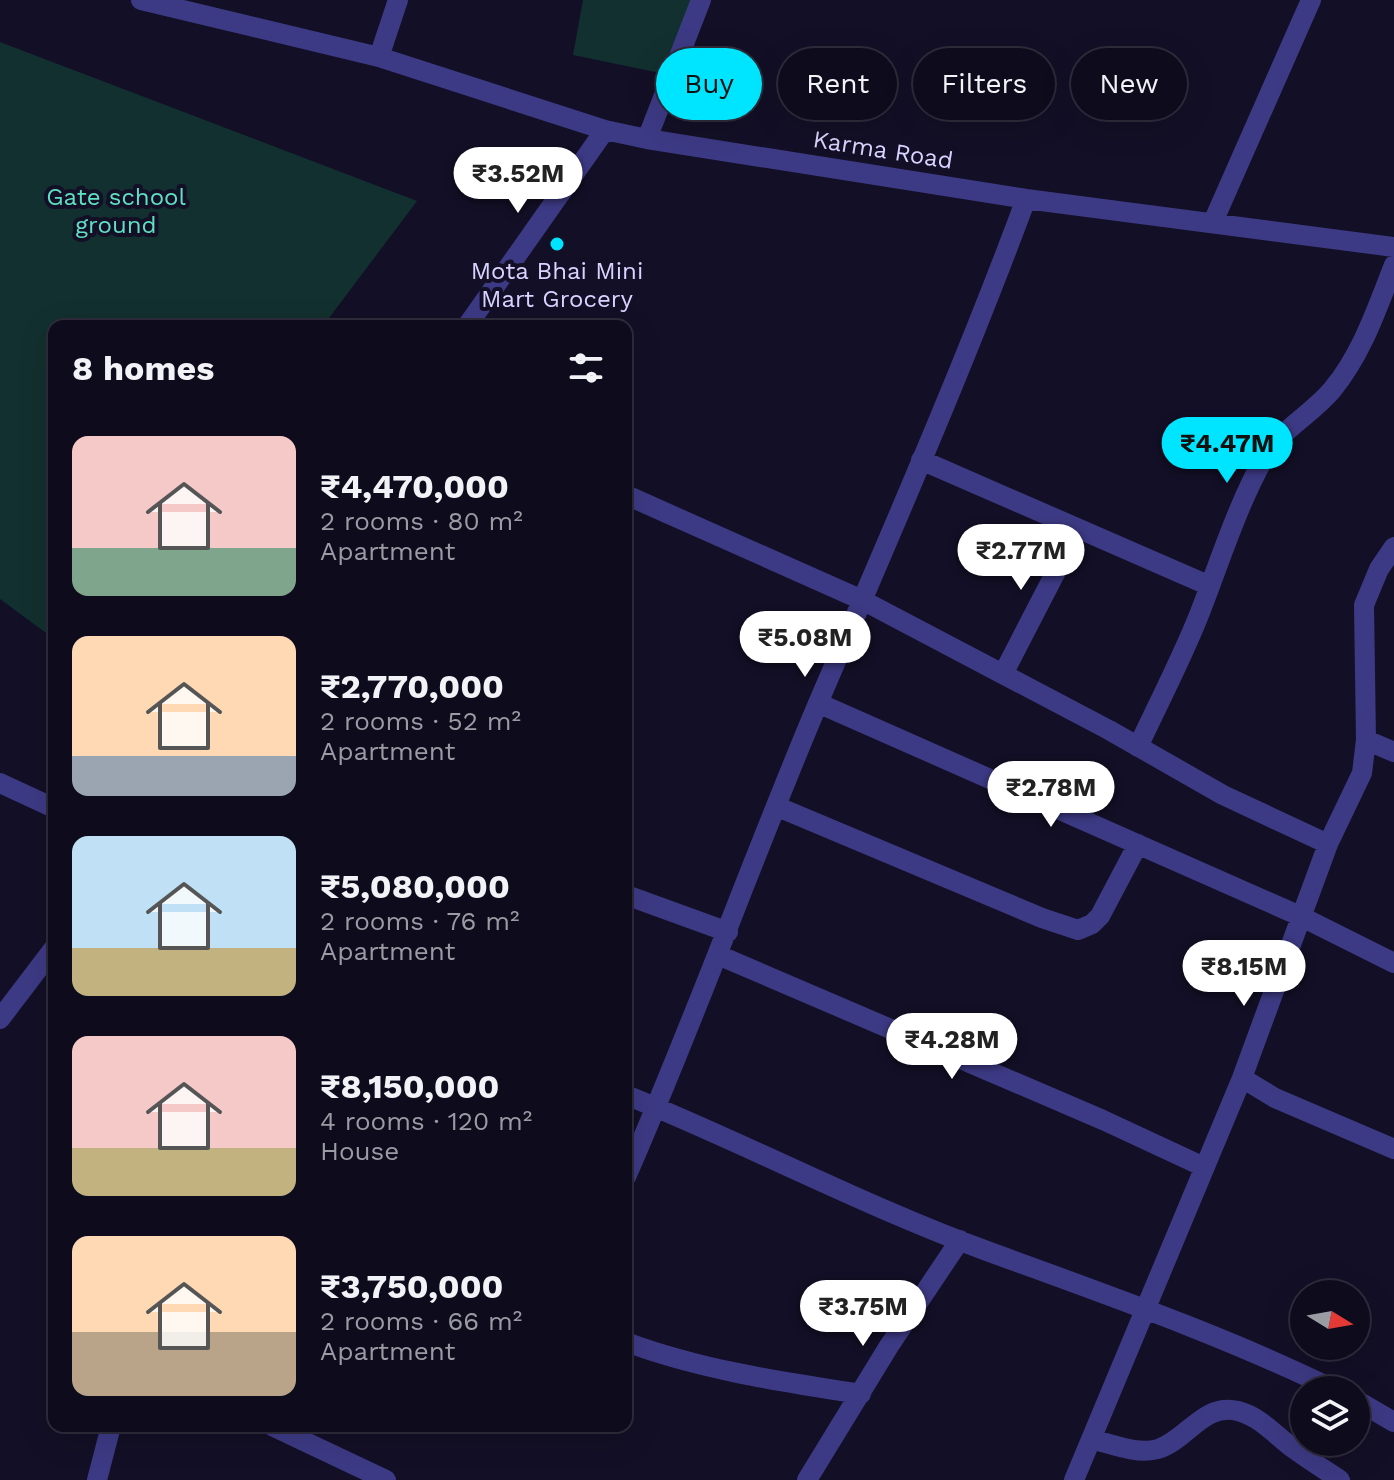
<!DOCTYPE html>
<html lang="en">
<head>
<meta charset="utf-8">
<style>
	body { margin:0; font-family:"Work Sans",sans-serif; background:#1c1929; color:#f1f3f6; height:100vh; display:flex; flex-direction:column; font-size:30px; white-space:nowrap }
	* { box-sizing:border-box; margin:0 }
	p { font-size:26px; color:#9b9ba3 }
	.icon { flex:none; width:44px; height:44px; fill:none; stroke:currentColor; stroke-width:2; stroke-linecap:round; stroke-linejoin:round }
	.map { position:relative; flex:1; overflow:hidden }
	.sheet { position:absolute; left:48px; top:320px; width:584px; height:1112px; display:flex; flex-direction:column; background:#0e0b1c; border-radius:16px; box-shadow:0 8px 32px #0002,0 0 0 2px #2e2b3b }
	.sheet>* { flex:none }
	.guide { position:absolute; left:656px; top:48px; width:618px; height:72px; display:flex; gap:16px }
	.needle { width:52px; rotate:101deg }
	.fabs { position:absolute; left:1290px; top:1280px; display:grid; gap:16px }
	.fabs a { display:grid; place-items:center; width:80px; height:80px; border-radius:50%; background:#0e0b1c; box-shadow:0 8px 32px #0002,0 0 0 2px #2e2b3b; font-size:40px }
	.price { position:absolute; translate:-50% -68px; padding:0 18px; border-radius:28px; background:#fff; color:#222; font-size:26px; line-height:52px; filter:drop-shadow(0 2px 4px #0008) }
	.price::after { content:''; position:absolute; left:50%; top:48px; width:24px; height:18px; margin-left:-12px; background:inherit; clip-path:polygon(0 0,100% 0,50% 100%) }
	.price.current { background:#00e5ff; color:#111 }
	ul { padding:0; list-style:none }
	li { display:flex; align-items:center; gap:24px; height:200px; padding:0 24px }
	li span { display:grid; place-items:center; flex:none; width:224px; height:160px; border-radius:16px; color:#555 }
	li>.icon { margin-inline-start:auto }
	span .icon { width:96px; height:96px; fill:#fffc; stroke-width:1 }
	li b { font-size:34px }
	h2 { display:flex; justify-content:space-between; align-items:center; height:96px; padding:0 24px; font-size:34px }
	.chip { padding:0 28px; border-radius:36px; background:#0e0b1c; box-shadow:0 8px 32px #0002,0 0 0 2px #2e2b3b; font-size:28px; line-height:72px }
	.chip.current { background:#00e5ff; color:#111 }
	.map>svg:first-child { display:block }
	.green { fill:#12302f }
	.lines { fill:none; stroke-linecap:round; stroke-linejoin:round }
	.minor { stroke:#3d3a85; stroke-width:20 }
	.poi-dot { fill:#00e5ff; stroke:#130f26; stroke-width:3 }
	.labels { text-anchor:middle; stroke-width:8; stroke-linejoin:round; paint-order:stroke }
	.street-label { font-size:24px; fill:#d9d4ff; stroke:#130f26 }
	.park-label { font-size:24px; fill:#5fe0c0; stroke:#130f26 }
	.poi-label { font-size:24px; fill:#d9d4ff; stroke:#130f26 }
</style>
</head>
<body>
<div class="map">
<svg width="1394" height="1480" viewBox="0 0 1394 1480">
	<rect width="100%" height="100%" fill="#130f26"/>
	<!-- green -->
	<path class="green" d="M 583,0 L 694,0 L 665,74 L 573,55 Z
		M 0,42 L 417,201 L 323,326 L 54,326 L 54,639 L 0,599 Z"/>
	<g class="lines">
		<!-- minor -->
		<path class="minor" d="M 141,0 L 379,57 L 605,130 L 647,139 L 1026,199 L 1394,247
			M 379,57 L 398,0
			M 647,139 L 701,0
			M 1213,222 L 1311,0
			M 467,326 L 605,130
			M 921,460 L 1210,586
			M 626,495 L 862,600 L 1109,730 L 1223,795 L 1328,844
			M 1003,674 L 1078,529
			M 818,703 L 1300,916 L 1394,963
			M 1366,740 L 1394,752
			M 1138,747 C 1158,704 1181,660 1199,615 C 1219,564 1237,506 1264,458 C 1281,429 1311,415 1332,390 C 1362,354 1377,308 1394,265
			M 0,783 L 54,808
			M 778,807 L 1042,918 L 1078,930 L 1092,924 L 1100,916 L 1138,844
			M 626,895 L 728,932
			M 718,955 L 1103,1120 L 1204,1167
			M 0,1019 L 54,948
			M 1242,1078 L 1275,1098 L 1394,1149
			M 626,1095 C 747,1144 864,1206 987,1251 C 1104,1294 1223,1335 1335,1390
			M 626,1177 C 695,1020 752,859 819,701 C 890,535 963,369 1026,199
			M 626,1342 C 701,1370 783,1382 861,1394
			M 1356,1400 L 1394,1422
			M 272,1426 L 386,1480
			M 1091,1439 C 1111,1444 1138,1455 1158,1449 C 1187,1440 1204,1402 1238,1411 C 1261,1417 1276,1436 1294,1449 C 1309,1460 1325,1470 1340,1480
			M 97,1480 L 111,1426
			M 807,1480 L 889,1346 L 960,1240
			M 1074,1480 L 1242,1078 L 1328,844 L 1362,773 L 1366,740 L 1364,605 L 1379,569 L 1394,547"/>
	</g>
	<!-- markers -->
	<circle class="poi-dot" cx="557" cy="244" r="8"/>
	<g class="labels">
		<!-- street labels -->
		<g class="street-label">
			<text transform="translate(883 150) rotate(9)" y="8">Karma Road</text>
		</g>
		<!-- park labels -->
		<g class="park-label">
			<text x="116" y="205">Gate school<tspan x="116" dy="28">ground</tspan></text>
		</g>
		<!-- poi labels -->
		<g class="poi-label">
			<text x="557" y="279">Mota Bhai Mini<tspan x="557" dy="28">Mart Grocery</tspan></text>
		</g>
	</g>
</svg>
<div class="fabs">
<a><svg class="needle" viewBox="-14 -14 28 28"><path d="M0-13l5 13h-10z" fill="#e53935"/><path d="M0 13l5-13h-10z" fill="#9b9ba3"/></svg></a>
<a><svg class="icon" aria-label="layers" viewBox="0 0 24 24"><path d="M12 4l9 5-9 5-9-5zM3 14l9 5 9-5"/></svg></a>
</div>
<b class="price" style="left:518px;top:215px">₹3.52M</b>
<b class="price current" style="left:1227px;top:485px">₹4.47M</b>
<b class="price" style="left:1021px;top:592px">₹2.77M</b>
<b class="price" style="left:805px;top:679px">₹5.08M</b>
<b class="price" style="left:1051px;top:829px">₹2.78M</b>
<b class="price" style="left:1244px;top:1008px">₹8.15M</b>
<b class="price" style="left:952px;top:1081px">₹4.28M</b>
<b class="price" style="left:863px;top:1348px">₹3.75M</b>
<div class="guide">
<a class="chip current">Buy</a>
<a class="chip">Rent</a>
<a class="chip">Filters</a>
<a class="chip">New</a>
</div>
<section class="sheet">
<h2>8 homes<svg class="icon" aria-label="filters" viewBox="0 0 24 24"><path d="M4 7h16M4 17h16"/><circle cx="9" cy="7" r="2"/><circle cx="15" cy="17" r="2"/></svg></h2>
<ul>
<li><span style="background:linear-gradient(#f6c9c9 70%,#7fa58c 0)"><svg class="icon" aria-label="home" viewBox="0 0 24 24"><path d="M3 11l9-7 9 7M6 9v11h12V9"/></svg></span><div><b>₹4,470,000</b><p>2 rooms · 80 m²</p><p>Apartment</p></div></li>
<li><span style="background:linear-gradient(#ffd9b3 75%,#9aa5b1 0)"><svg class="icon" aria-label="home" viewBox="0 0 24 24"><path d="M3 11l9-7 9 7M6 9v11h12V9"/></svg></span><div><b>₹2,770,000</b><p>2 rooms · 52 m²</p><p>Apartment</p></div></li>
<li><span style="background:linear-gradient(#bfe0f5 70%,#c2b280 0)"><svg class="icon" aria-label="home" viewBox="0 0 24 24"><path d="M3 11l9-7 9 7M6 9v11h12V9"/></svg></span><div><b>₹5,080,000</b><p>2 rooms · 76 m²</p><p>Apartment</p></div></li>
<li><span style="background:linear-gradient(#f6c9c9 70%,#c2b280 0)"><svg class="icon" aria-label="home" viewBox="0 0 24 24"><path d="M3 11l9-7 9 7M6 9v11h12V9"/></svg></span><div><b>₹8,150,000</b><p>4 rooms · 120 m²</p><p>House</p></div></li>
<li><span style="background:linear-gradient(#ffd9b3 60%,#b9a48a 0)"><svg class="icon" aria-label="home" viewBox="0 0 24 24"><path d="M3 11l9-7 9 7M6 9v11h12V9"/></svg></span><div><b>₹3,750,000</b><p>2 rooms · 66 m²</p><p>Apartment</p></div></li>
</ul>
</section>
</div>
</body>
</html>
